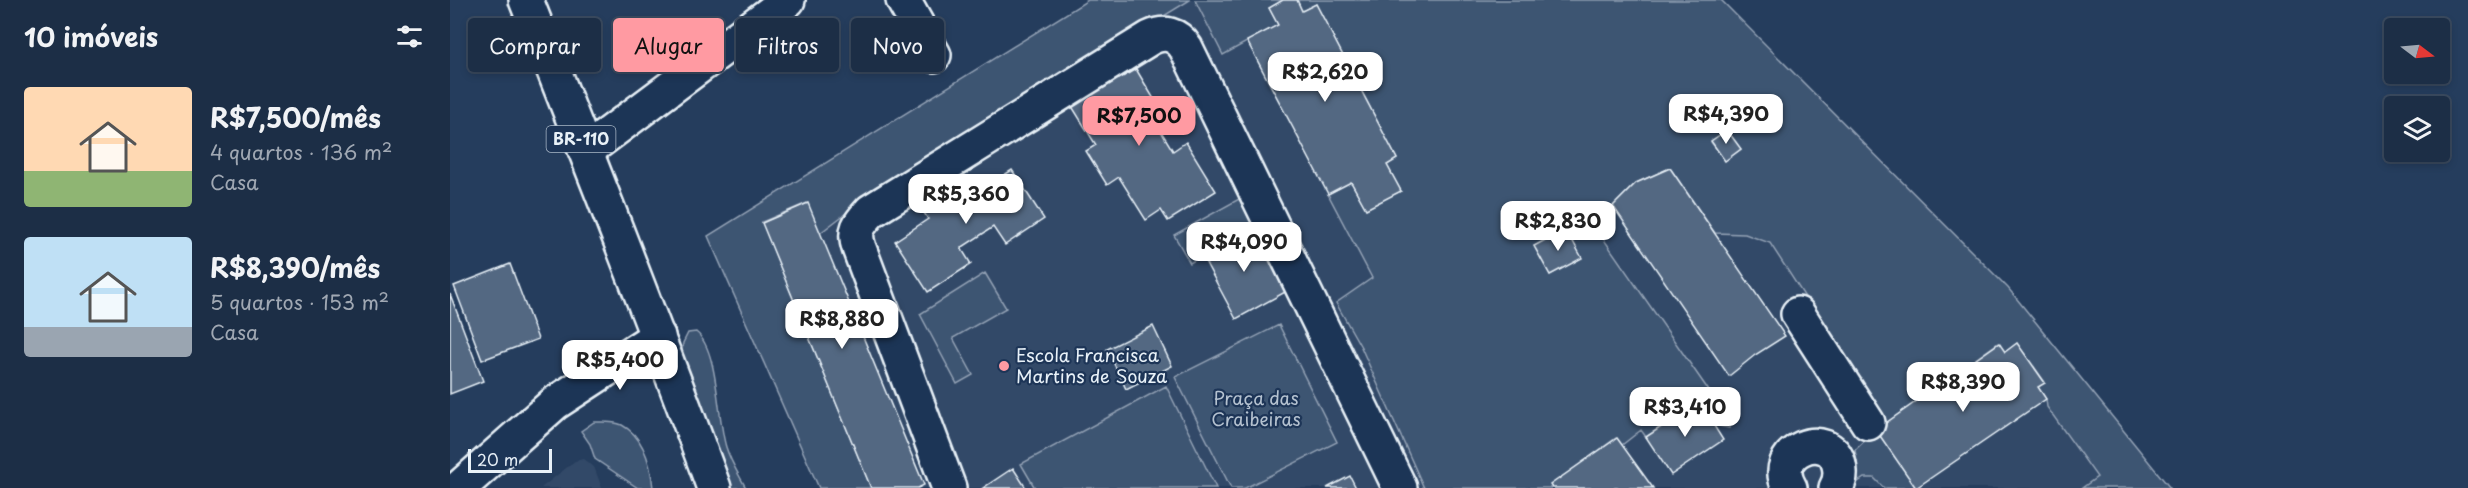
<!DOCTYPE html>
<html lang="pt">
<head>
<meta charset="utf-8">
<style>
	body { margin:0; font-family:"Playpen Sans",sans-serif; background:#293a51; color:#f1f3f6; height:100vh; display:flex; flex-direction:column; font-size:22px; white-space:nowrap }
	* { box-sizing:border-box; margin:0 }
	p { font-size:20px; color:#a0a8b3 }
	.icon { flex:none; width:33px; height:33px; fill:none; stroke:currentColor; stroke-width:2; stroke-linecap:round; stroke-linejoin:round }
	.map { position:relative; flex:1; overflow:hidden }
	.side { display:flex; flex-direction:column; background:#1c2e46; width:450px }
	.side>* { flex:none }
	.top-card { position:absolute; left:18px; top:18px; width:570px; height:54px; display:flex; gap:12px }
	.needle { width:39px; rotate:106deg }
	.buttons { position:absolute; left:1934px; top:18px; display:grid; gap:12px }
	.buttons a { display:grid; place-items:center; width:66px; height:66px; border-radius:6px; background:#1c2e46; box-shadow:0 3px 9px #0003,0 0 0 2px #3a4a5f; font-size:30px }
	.scale { position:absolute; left:18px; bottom:15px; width:84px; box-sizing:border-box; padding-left:6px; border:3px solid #e8f1f8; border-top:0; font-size:16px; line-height:21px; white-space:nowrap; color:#e8f1f8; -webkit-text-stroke:4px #1d3557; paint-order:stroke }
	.price { position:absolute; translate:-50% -51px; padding:0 14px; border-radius:12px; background:#fff; color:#222; font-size:20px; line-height:39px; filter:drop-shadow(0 2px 3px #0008) }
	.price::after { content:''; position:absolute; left:50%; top:36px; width:18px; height:14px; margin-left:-9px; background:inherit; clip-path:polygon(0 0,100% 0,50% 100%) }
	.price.active { background:#ff9aa2; color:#111 }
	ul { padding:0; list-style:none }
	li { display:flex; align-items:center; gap:18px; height:150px; padding:0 24px }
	li span { display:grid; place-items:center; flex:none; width:168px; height:120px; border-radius:6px; color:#555 }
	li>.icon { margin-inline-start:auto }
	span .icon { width:72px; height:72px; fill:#fffc; stroke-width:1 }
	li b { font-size:26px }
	h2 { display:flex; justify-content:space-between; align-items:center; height:72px; padding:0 24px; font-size:26px }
	.tag { padding:0 21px; border-radius:6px; background:#1c2e46; box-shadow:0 3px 9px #0003,0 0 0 2px #3a4a5f; font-size:21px; line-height:54px }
	.tag.active { background:#ff9aa2; color:#111 }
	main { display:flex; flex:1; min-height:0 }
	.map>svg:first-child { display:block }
	.built { fill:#334a68 }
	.green { fill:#3e5472; stroke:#93a2b5; stroke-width:1.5; fill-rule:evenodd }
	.building { fill:#536782; stroke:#e8f1f8; stroke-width:1.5 }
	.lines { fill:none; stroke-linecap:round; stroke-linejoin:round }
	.minor-casing { stroke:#e8f1f8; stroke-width:38 }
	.major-casing { stroke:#e8f1f8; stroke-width:38 }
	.minor { stroke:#1d3557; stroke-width:33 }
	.major { stroke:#1d3557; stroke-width:33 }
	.poi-dot { fill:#ff9aa2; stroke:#1d3557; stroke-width:2 }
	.labels { text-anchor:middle; stroke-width:4.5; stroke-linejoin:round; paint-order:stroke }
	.shield { fill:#1d3557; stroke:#abb9c8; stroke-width:1.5 }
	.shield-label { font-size:16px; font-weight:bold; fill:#e8f1f8 }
	.poi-label { font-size:18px; fill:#e8f1f8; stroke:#1d3557; text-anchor:start }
	.park-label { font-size:18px; fill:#b5c2d0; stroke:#1d3557 }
</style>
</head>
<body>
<main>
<section class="side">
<h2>10 imóveis<svg class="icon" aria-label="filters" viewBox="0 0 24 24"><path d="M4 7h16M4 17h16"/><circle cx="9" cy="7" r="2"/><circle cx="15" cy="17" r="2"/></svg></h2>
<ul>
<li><span style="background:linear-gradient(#ffd9b3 70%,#8fb573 0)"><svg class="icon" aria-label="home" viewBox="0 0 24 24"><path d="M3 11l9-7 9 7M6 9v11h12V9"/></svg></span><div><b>R$7,500/mês</b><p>4 quartos · 136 m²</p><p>Casa</p></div></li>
<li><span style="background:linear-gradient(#bfe0f5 75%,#9aa5b1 0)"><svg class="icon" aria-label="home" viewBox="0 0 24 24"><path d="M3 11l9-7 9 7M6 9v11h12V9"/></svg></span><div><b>R$8,390/mês</b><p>5 quartos · 153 m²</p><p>Casa</p></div></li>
</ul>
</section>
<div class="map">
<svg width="2018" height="488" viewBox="0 0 2018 488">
	<rect width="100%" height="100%" fill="#253d5d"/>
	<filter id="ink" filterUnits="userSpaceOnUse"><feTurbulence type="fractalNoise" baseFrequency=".0167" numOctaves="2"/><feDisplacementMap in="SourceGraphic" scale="12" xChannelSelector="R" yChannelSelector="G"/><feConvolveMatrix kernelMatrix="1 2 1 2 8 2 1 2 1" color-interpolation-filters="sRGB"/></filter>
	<g filter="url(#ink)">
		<!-- built -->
		<path class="built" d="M 640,0 L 1271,0 L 1558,288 L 1720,488 L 369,488 L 258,236 Z
			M 133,459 L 144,467 L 152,488 L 91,488 L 125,461 Z"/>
		<!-- green -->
		<path class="green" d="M 638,0 L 740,0 L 412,201 L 370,233 L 357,203 L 312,222 L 421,488 L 369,488 L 258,236 Z
			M 745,0 L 833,0 L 819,8 L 828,25 L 773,55 Z
			M 847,0 L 1271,0 L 1558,288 L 1720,488 L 1632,488 L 1647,477 L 1597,407 L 1596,399 L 1588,387 L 1595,382 L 1567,343 L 1555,352 L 1548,343 L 1436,423 L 1320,243 L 1295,234 L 1265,233 L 1220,168 L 1186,183 L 1163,206 L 1139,218 L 1275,414 L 1280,423 L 1279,428 L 1269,426 L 1249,402 L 1196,437 L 1191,430 L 1172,445 L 1166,438 L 1101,485 L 1102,488 L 974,488 L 911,347 L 886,303 L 922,278 L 878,194 L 901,182 L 916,209 L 951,191 L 937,165 L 947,159 L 866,4 L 852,11 ZM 1277,130 L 1291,149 L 1275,161 L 1261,142 ZM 1115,229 L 1131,258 L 1100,275 L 1084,246 Z
			M 789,199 L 810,237 L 791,247 L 782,231 L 749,249 L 752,256 L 740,263 L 724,235 Z
			M 535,273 L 556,308 L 503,338 L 523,375 L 507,384 L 470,314 Z
			M 829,325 L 887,442 L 795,488 L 781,488 L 725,377 Z
			M 246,332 C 269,350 267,419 276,447 C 280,461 289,475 296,488 L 278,488 L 231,359 L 233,343 L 238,333 Z
			M 716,386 L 766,488 L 585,488 L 571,464 Z
			M 144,422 C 153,422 164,421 172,425 C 194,437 201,466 203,488 L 188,488 L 145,459 L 140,444 L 131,431 Z
			M 1426,430 L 1466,488 L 1434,488 L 1424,478 L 1414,478 L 1405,484 L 1407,462 L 1405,450 Z"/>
		<!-- building -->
		<path class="building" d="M 833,0 L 847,0 L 852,11 L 866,4 L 947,159 L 937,165 L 951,191 L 916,209 L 901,182 L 878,194 L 797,41 L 828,25 L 819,8 Z
			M 686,69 L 710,109 L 701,115 L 723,151 L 736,142 L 766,191 L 718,221 L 711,210 L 696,220 L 669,177 L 657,185 L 636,151 L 646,145 L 618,100 L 664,71 L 669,79 Z
			M 1277,130 L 1291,149 L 1275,161 L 1261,141 Z
			M 1220,168 L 1335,336 L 1305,355 L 1279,376 L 1163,206 L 1186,183 Z
			M 562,170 L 594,219 L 555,245 L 543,227 L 511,248 L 521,264 L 478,292 L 445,241 L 478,219 L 471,208 L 516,178 L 521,186 L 535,176 L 540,184 Z
			M 358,203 L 474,485 L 468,488 L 421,488 L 312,223 Z
			M 1116,229 L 1132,258 L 1100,275 L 1084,246 Z
			M 782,231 L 791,247 L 810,237 L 839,290 L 786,319 L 749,250 Z
			M 60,264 L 88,339 L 32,360 L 4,286 Z
			M 0,294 L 33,381 L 0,394 Z
			M 703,326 L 722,366 L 676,389 L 657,349 Z
			M 1549,343 L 1555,352 L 1567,343 L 1595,383 L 1588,387 L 1596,399 L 1466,488 L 1426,430 Z
			M 1249,402 L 1273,440 L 1221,475 L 1196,437 Z
			M 1167,438 L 1203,488 L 1102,488 L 1100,485 Z
			M 563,468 L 576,488 L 533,488 Z
			M 900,476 L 906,488 L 877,488 Z"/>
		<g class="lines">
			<defs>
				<path id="minor" d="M 453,0 L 484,55
					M 136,151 L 338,0
					M 1348,314 L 1418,423
					M 9,488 L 105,403 L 208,336
					M 499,488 L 409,248 C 403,230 409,224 421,211 L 700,38 C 715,31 727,34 736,48 L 950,488
					M 1340,488 C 1317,451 1380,426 1389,465 C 1391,473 1390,481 1386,488"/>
				<path id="major" d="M 76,0 C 140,162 204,324 264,488"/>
			</defs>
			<!-- minor casing -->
			<use href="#minor" class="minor-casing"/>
			<!-- major casing -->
			<use href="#major" class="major-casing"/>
			<!-- minor -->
			<use href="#minor" class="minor"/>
			<!-- major -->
			<use href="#major" class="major"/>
		</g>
	</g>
	<!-- markers -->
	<circle class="poi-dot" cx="554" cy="366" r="6"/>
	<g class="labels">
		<!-- shield labels -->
		<rect class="shield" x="96.5" y="126" width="69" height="26" rx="4.5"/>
		<g class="shield-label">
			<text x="131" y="145">BR-110</text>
		</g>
		<!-- poi labels -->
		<g class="poi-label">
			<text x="566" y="362">Escola Francisca<tspan x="566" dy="21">Martins de Souza</tspan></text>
		</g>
		<!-- park labels -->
		<g class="park-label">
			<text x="806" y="405">Praça das<tspan x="806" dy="21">Craibeiras</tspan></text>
		</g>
	</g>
</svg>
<div class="buttons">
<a><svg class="needle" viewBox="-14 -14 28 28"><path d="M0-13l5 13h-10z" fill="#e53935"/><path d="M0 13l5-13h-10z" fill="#a0a8b3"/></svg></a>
<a><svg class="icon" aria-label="layers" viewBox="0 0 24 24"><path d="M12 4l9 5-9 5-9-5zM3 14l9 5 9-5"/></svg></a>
</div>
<div class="scale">20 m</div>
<b class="price" style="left:875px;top:103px">R$2,620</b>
<b class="price" style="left:1276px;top:145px">R$4,390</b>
<b class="price active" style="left:689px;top:147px">R$7,500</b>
<b class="price" style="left:516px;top:225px">R$5,360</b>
<b class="price" style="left:1108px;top:252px">R$2,830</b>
<b class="price" style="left:794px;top:273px">R$4,090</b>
<b class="price" style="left:392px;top:350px">R$8,880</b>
<b class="price" style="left:170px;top:391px">R$5,400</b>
<b class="price" style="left:1513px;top:413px">R$8,390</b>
<b class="price" style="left:1235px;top:438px">R$3,410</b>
<div class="top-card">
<a class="tag">Comprar</a>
<a class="tag active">Alugar</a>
<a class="tag">Filtros</a>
<a class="tag">Novo</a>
</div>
</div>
</main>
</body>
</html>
